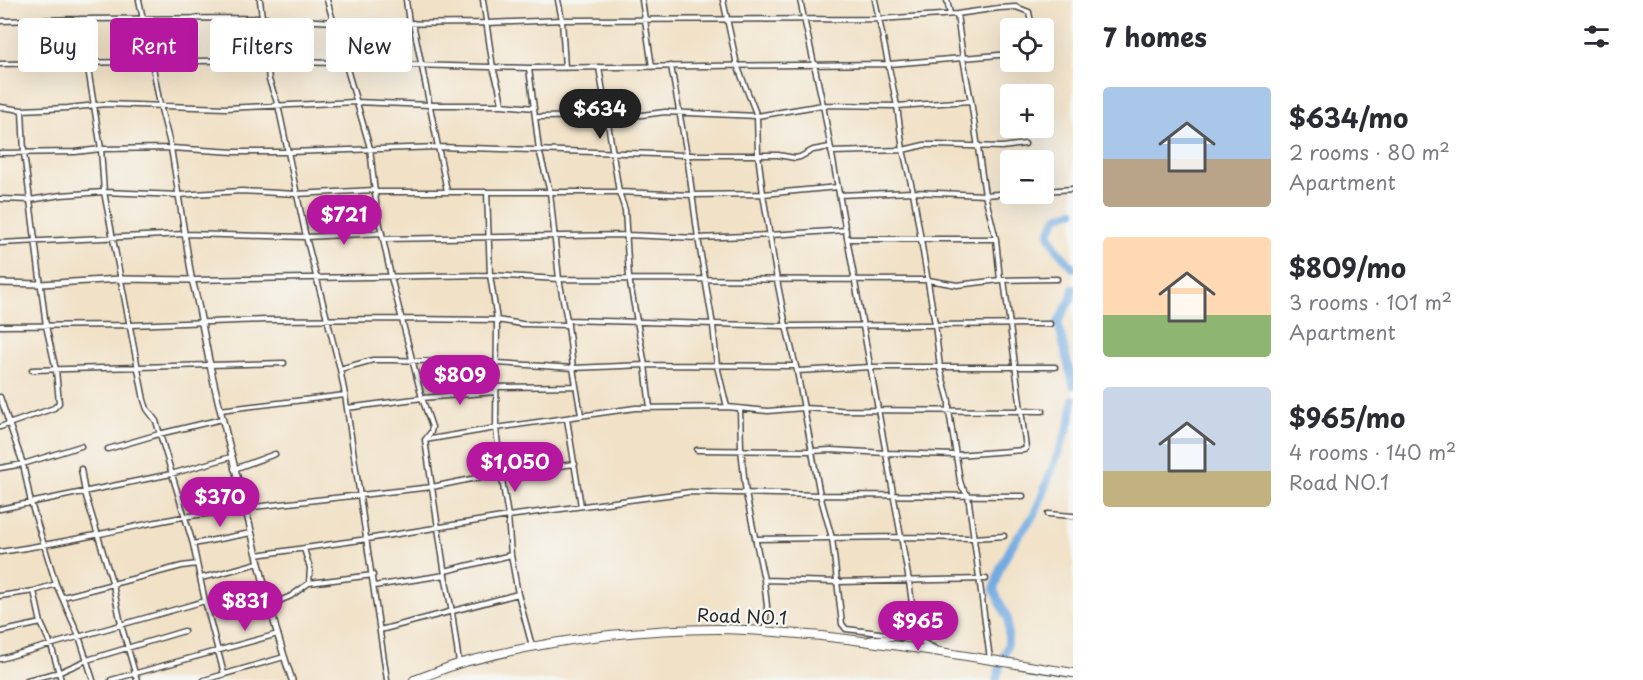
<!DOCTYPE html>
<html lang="en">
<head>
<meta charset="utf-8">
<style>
	body { margin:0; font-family:"Playpen Sans",sans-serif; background:#f7f7f7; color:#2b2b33; height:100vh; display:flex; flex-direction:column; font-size:22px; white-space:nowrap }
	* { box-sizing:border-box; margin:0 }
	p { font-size:20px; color:#7c7c81 }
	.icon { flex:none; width:33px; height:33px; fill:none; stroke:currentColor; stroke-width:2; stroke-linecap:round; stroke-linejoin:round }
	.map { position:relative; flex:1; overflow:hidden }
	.details { display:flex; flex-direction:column; background:#fff; width:570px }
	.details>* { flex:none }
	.guide { position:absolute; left:18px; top:18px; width:570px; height:54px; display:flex; gap:12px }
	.buttons { position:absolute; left:1000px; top:18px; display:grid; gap:12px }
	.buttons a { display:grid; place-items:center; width:54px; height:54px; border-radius:6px; background:#fff; box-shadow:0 6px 24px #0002; font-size:30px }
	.price { position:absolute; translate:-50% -51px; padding:0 14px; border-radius:21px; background:#b5179e; color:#fff; font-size:20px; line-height:39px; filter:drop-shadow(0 2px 3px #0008) }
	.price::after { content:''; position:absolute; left:50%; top:36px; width:18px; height:14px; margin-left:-9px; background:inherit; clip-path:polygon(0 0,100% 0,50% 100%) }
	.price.current { background:#222; color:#fff }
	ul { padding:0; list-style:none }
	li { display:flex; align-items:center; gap:18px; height:150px; padding:0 30px }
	li span { display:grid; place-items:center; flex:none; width:168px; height:120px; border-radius:6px; color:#555 }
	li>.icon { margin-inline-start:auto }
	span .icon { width:72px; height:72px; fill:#fffc; stroke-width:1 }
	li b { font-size:26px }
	h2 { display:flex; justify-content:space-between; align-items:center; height:72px; padding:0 30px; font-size:26px }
	.chip { padding:0 21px; border-radius:6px; background:#fff; box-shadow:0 6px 24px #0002; font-size:21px; line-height:54px }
	.chip.current { background:#b5179e; color:#fff }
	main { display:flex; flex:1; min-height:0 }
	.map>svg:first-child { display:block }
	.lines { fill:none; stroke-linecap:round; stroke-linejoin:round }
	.river { stroke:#72aae1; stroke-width:8 }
	.street-casing { stroke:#494642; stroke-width:7 }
	.secondary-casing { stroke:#494642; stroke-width:8 }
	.highway-casing { stroke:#494642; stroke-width:10 }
	.street { stroke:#fff; stroke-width:4 }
	.secondary { stroke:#fff; stroke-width:5 }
	.highway { stroke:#fff; stroke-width:8 }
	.labels { text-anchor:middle; stroke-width:4.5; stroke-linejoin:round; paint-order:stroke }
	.street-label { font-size:18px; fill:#2b2b2b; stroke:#f6f6f2 }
</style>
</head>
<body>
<main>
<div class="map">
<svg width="1073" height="680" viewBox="0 0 1073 680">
	<rect width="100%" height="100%" fill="#f6f6f2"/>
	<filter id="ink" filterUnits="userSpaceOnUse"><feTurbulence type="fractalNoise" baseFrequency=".0167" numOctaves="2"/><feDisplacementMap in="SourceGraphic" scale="12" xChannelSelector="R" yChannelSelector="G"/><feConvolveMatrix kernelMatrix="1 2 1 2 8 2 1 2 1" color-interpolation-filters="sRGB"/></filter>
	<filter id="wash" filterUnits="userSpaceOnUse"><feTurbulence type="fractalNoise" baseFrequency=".008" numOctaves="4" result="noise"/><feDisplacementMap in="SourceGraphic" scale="24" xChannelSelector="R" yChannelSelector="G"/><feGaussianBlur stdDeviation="1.35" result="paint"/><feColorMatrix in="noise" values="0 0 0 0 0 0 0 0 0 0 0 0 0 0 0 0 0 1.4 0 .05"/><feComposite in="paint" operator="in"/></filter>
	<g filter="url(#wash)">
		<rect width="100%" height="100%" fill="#f1e1c6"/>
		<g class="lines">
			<!-- river -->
			<path class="river" d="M 1073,211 L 1057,217 L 1049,233 L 1056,248 L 1073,268
				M 1073,289 L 1071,299 L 1058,322 L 1073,385
				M 996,680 L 1008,644 L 1008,619 L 994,590 L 1000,568 L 1014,542 L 1035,514 L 1070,422 L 1073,399"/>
		</g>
	</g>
	<g filter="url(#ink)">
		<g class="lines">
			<defs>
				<path id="street" d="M 139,0 L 152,62 L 160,105 L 171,148 L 192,280 L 490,275 L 559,279 L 928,280 L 957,285 L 1000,280 L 1057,279
					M 260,0 L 269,80 L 278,105 L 306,237 L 340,369 L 345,395 L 387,680
					M 327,0 L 370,148 L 377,211 L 392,281 L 422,398 L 432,427 L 431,432 L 425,440 L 445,575 L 452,612 L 459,663
					M 406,0 L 409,23
					M 483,0 L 493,68 L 499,88 L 502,105
					M 558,0 L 562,20 L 565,68
					M 642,0 L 652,67
					M 723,0 L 737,65 L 757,116 L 758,154 L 763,194 L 777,280 L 786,326 L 797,371 L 820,495 L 832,538 L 842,624 L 846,629 L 905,636
					M 800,0 L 823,105 L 909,581 C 910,594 920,633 902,637 C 891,640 879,636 869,639
					M 875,0 L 897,106 L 903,150 L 913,192 L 935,324 L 940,368 L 949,401 L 949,411 L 960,481 L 962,487 L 968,495 L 990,659
					M 947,0 L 950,14
					M 957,14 L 963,58 L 1011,54
					M 0,21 L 80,19 L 262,18 L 371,24 L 487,23 L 562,20 L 879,19 L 957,14 L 999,8 L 1016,7 L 1029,12 L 1032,28
					M 413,23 L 447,191
					M 0,64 L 267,60 L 295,62 L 529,68 L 889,64 L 963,58 L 971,101 L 985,195 L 996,239 L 1000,280
					M 671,66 L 687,155 L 698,238 L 713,325 L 717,366 L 727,407
					M 599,67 L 619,192 L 625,210 L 629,278 L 645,365 L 650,408
					M 529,68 L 539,150 L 550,192 L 559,279 L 568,325 L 573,368 L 581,415
					M 0,107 L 22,110 L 68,108 L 106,104 L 226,108 L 356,102 L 430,105 L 502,105 L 534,108
					M 535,117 L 634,116 L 665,112 L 757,116 L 823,105 L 897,106 L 971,101
					M 831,152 L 903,150 L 924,145 L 936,145 L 1002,147 L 1025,144
					M 0,153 L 75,152 L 101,149 L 171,148 L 234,152 L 289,152 L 439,147 L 687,155 L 778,155 L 795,158 L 800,157 L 813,150 L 830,147
					M 1044,191 L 1073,189
					M 375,192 L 619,192 L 692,195 L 763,194 L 838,187
					M 487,192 L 490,275 L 497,320 L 496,428 L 501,473 L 508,516 L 511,555 L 518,594 L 532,646
					M 839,195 L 913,192 L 985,195 L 1011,193
					M 0,199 L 30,200 L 61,195 L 104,192 L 101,149 L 80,19
					M 383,239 L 627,235 L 698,238 L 770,235 L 846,230
					M 848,239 L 996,239
					M 0,243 L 185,234 L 306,237 L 382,233
					M 567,320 L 786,326 L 1050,324
					M 0,326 L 130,325 L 266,320 L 402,319 L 497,320 L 522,324 L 568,325
					M 340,369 L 373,360 L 391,360 L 497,363 L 573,368 L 645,365 L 796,366
					M 32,370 L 284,363
					M 797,371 L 871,367 L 1055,367
					M 496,387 L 576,386
					M 0,397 L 23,464 L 31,503 L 56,584 L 79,636 L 93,680
					M 347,408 L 422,398 L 496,392
					M 740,409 L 741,449 L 746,494 L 764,580 L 767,606 L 765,630
					M 220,410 L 345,395
					M 567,419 L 581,506
					M 0,427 L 54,408 L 59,403 L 56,370 L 46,326 L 30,200 L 24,153 L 22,110
					M 425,440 L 496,428 L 635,408 L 727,407 L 768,411 L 803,408 L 840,410 L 1043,411
					M 108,449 L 159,434 L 222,419
					M 697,450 L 812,451 L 831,450 L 886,453 L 956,455 L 1024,450 L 1026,448 L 1004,280
					M 0,468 L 23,464 L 81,446
					M 81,469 L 85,493 L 113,585 L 121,624 L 137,680
					M 234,469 L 275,454
					M 245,508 L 432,487 L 501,473 L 575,464
					M 0,509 L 171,474 L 231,457
					M 1048,514 L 1073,516
					M 756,539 L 901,537 L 974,538 L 1004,536
					M 193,544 L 251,533
					M 304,549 L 310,568 L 309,583
					M 0,552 C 34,547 67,541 100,534 C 150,524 195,511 246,512
					M 257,555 L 367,539 L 508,516 L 690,492 L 820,495 L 1023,496
					M 258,563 L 214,575 L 200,578 L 193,544 L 156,421 L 147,409 L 144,400 L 104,192 L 179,195 L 241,191 L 296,194 L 375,190
					M 445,571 L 511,555
					M 200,578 L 205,601
					M 764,580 L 837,582 L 986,579
					M 374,586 L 445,575
					M 34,591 L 41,623 L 51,645 L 61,680
					M 0,596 L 34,591 L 56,584
					M 63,597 L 182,566 L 197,564
					M 270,605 L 291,596 L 309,583 L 373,575
					M 207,608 L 265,592
					M 380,630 L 518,594
					M 910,631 L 918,640 L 936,649
					M 0,632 L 41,623
					M 0,659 L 205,601 L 224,674
					M 27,680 L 60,672 L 87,660 L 184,631
					M 111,680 L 278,634
					M 204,680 L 284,657"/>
				<path id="secondary" d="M 0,283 L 41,284 L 120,279 L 192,280 C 200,308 204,337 210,365 C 220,413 233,460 245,507 C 260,565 272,623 292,680"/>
				<path id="highway" d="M 414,680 C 429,675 445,668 461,663 C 544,641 630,629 717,629 C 752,629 786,633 821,636 C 906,645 989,660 1073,673"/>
			</defs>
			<!-- street casing -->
			<use href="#street" class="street-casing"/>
			<!-- secondary casing -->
			<use href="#secondary" class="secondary-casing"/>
			<!-- highway casing -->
			<use href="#highway" class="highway-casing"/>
			<!-- street -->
			<use href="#street" class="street"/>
			<!-- secondary -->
			<use href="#secondary" class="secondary"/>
			<!-- highway -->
			<use href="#highway" class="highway"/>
		</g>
	</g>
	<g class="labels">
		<!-- street labels -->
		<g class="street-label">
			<text transform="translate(742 617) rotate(2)" y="6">Road NO.1</text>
		</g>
	</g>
</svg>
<div class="buttons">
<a><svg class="icon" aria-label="locate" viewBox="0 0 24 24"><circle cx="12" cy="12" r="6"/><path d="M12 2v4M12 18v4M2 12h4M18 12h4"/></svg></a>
<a>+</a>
<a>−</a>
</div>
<b class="price current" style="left:600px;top:140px">$634</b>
<b class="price" style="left:344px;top:246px">$721</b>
<b class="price" style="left:460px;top:406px">$809</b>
<b class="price" style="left:515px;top:493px">$1,050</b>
<b class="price" style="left:220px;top:528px">$370</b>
<b class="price" style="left:245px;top:632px">$831</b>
<b class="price" style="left:918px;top:652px">$965</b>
<div class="guide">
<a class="chip">Buy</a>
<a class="chip current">Rent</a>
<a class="chip">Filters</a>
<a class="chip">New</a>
</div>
</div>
<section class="details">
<h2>7 homes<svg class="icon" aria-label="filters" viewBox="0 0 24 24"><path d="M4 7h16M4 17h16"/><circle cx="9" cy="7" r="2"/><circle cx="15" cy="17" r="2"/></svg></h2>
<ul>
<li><span style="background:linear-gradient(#a9c7e8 60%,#b9a48a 0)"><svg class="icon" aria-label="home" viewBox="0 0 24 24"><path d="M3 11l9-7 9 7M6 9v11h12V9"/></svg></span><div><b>$634/mo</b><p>2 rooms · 80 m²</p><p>Apartment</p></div></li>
<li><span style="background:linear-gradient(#ffd9b3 65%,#8fb573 0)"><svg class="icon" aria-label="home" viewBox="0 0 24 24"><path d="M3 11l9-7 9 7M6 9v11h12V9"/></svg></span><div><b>$809/mo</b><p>3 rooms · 101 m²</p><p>Apartment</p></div></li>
<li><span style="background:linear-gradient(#c9d6e8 70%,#c2b280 0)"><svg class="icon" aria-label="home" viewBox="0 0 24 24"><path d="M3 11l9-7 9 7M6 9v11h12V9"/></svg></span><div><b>$965/mo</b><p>4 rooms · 140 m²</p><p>Road NO.1</p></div></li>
</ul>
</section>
</main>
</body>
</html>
